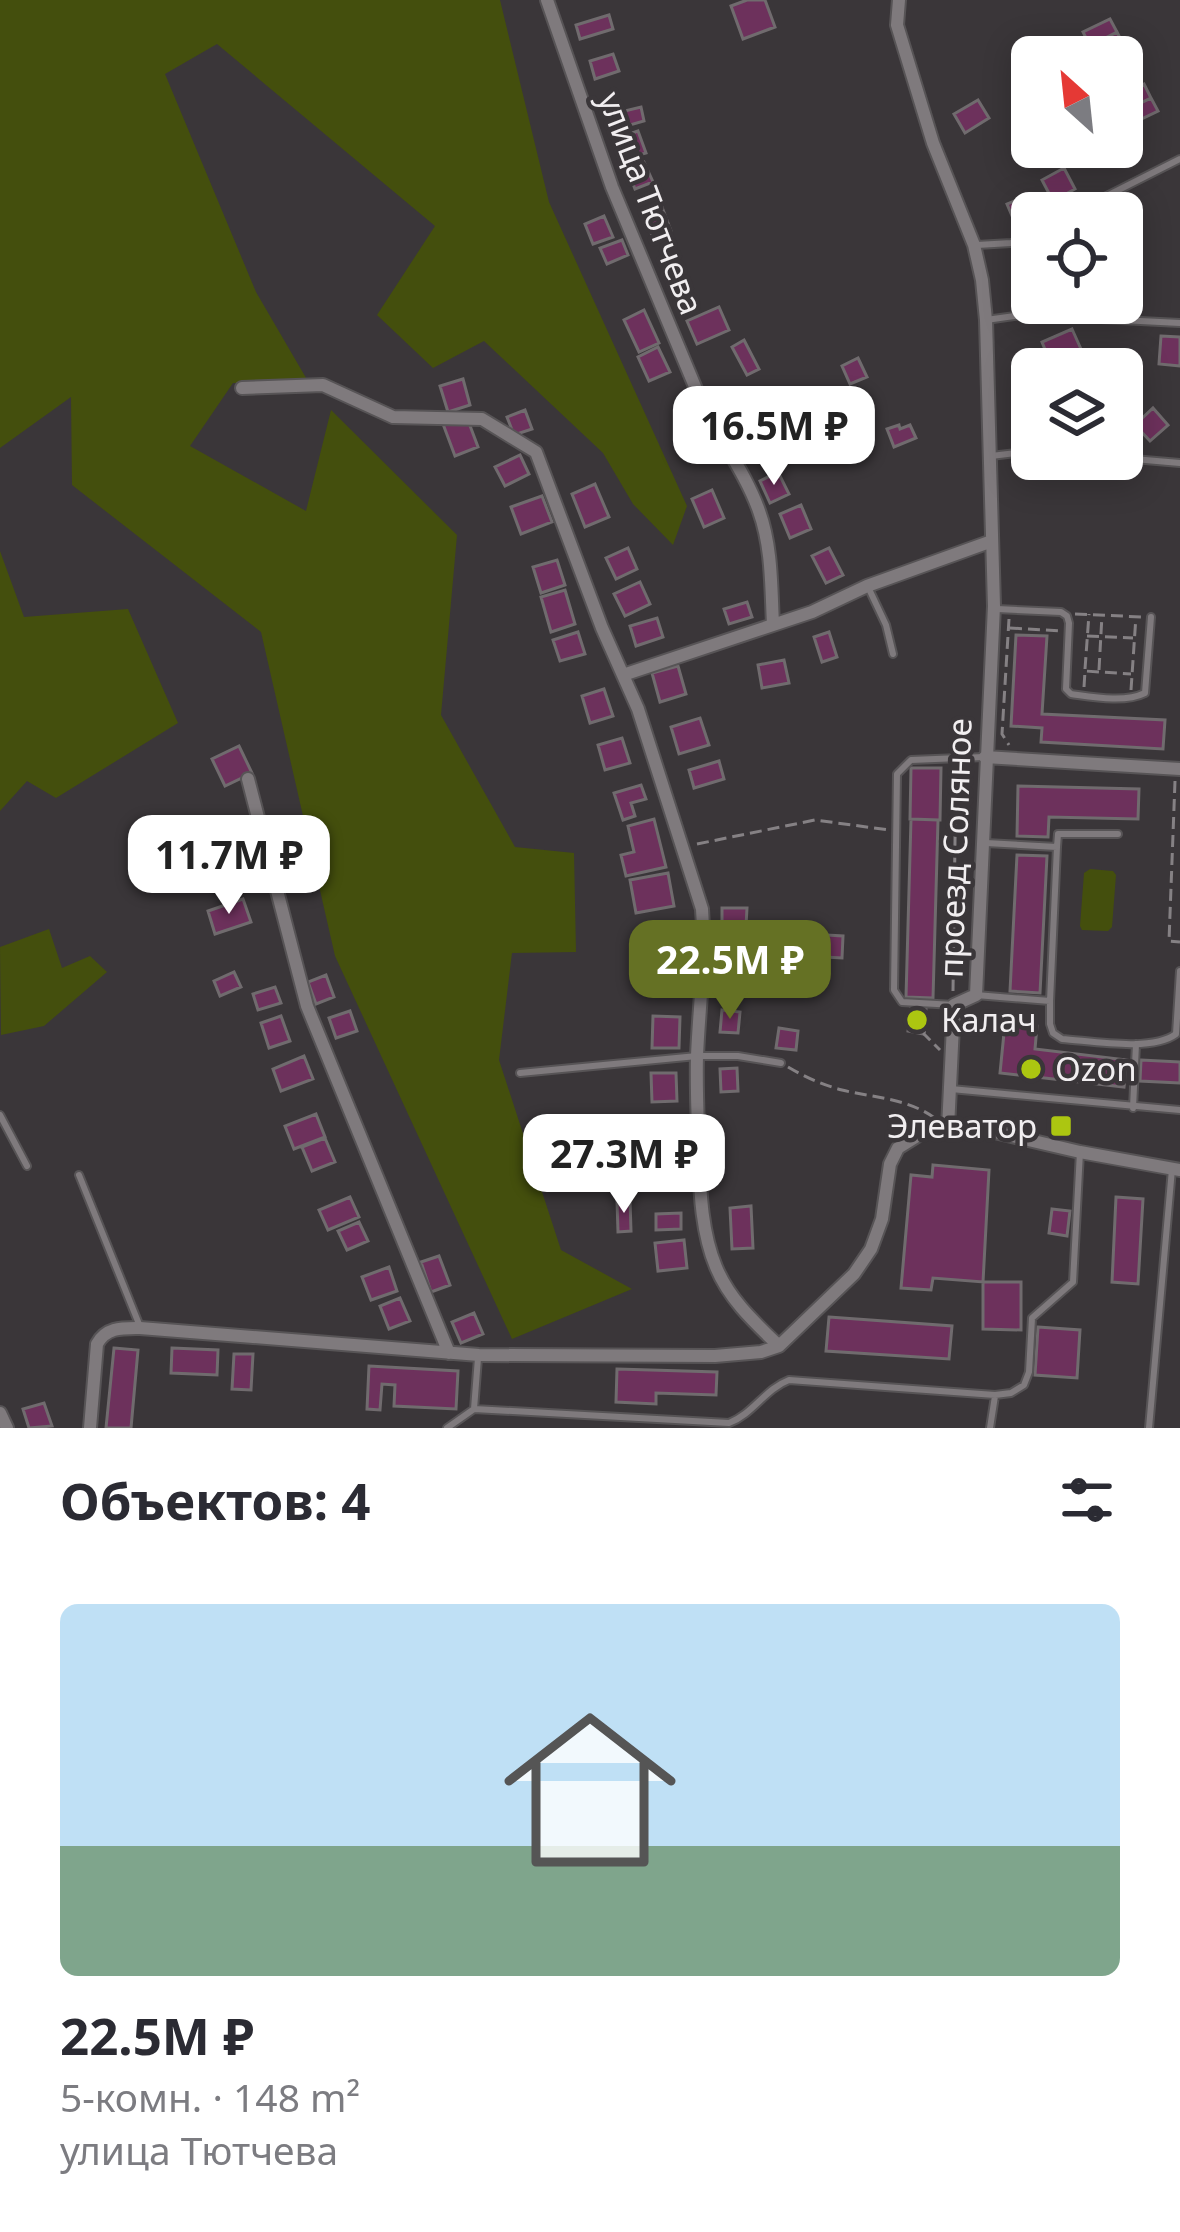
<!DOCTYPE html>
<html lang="ru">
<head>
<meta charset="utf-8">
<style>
	body { margin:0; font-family:"Noto Sans",sans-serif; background:#f2f2f3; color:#2b2b33; height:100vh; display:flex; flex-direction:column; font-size:45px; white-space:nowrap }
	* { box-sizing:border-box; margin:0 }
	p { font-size:39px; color:#7c7c81 }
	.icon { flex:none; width:66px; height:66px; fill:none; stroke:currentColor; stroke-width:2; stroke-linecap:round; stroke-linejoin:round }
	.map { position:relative; height:1428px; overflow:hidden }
	.panel { display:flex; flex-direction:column; background:#fff; flex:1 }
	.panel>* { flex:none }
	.needle { width:78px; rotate:333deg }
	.tools { position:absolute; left:1011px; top:36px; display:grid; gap:24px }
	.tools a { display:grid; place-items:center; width:132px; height:132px; border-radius:18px; background:#fff; box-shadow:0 6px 30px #0003; font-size:60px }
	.price { position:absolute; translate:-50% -102px; padding:0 27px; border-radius:24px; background:#fff; color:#222; font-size:39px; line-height:78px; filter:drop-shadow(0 3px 6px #0008) }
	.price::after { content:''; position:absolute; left:50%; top:72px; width:36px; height:27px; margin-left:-18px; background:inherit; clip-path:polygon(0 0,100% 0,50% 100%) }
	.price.on { background:#657124; color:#fff }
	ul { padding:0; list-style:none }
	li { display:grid; align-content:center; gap:24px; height:636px; padding:0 60px }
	li span { display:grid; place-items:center; height:372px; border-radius:18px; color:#555 }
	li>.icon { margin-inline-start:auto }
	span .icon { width:216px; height:216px; fill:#fffc; stroke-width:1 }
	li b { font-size:51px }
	h2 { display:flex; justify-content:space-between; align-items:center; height:144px; padding:0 60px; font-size:51px }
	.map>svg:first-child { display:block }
	.green { fill:#444f0d }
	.building { fill:#6d315c; stroke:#706b6e; stroke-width:3 }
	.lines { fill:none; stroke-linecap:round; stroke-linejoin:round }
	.lane-casing { stroke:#575456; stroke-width:10 }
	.street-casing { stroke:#575456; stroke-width:16 }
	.path { stroke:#858184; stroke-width:3; stroke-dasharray:12 6; stroke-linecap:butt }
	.lane { stroke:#7f7a7d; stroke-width:6 }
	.street { stroke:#7f7a7d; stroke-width:12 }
	.poi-dot { fill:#acc611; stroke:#3a3639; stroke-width:4.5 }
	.labels { text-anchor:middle; stroke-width:9; stroke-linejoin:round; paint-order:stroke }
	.street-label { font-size:33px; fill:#f1eef0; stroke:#3a3639 }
	.poi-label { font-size:33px; fill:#f1eef0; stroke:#3a3639; text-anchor:start }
</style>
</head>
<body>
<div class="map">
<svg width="1180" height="1428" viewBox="0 0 1180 1428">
	<rect width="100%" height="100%" fill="#3a3639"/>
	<!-- green -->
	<path class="green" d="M 0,0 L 500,0 L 549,202 L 687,506 L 673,545 L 633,504 L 603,453 L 484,341 L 433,368 L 377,315 L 435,226 L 217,44 L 165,74 L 256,292 L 309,383 L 233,383 L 190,446 L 306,511 L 331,410 L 457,535 L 441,715 L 515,847 L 574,853 L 576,952 L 512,953 L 499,1060 L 561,1250 L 632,1289 L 512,1339 L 335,956 L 261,632 L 72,485 L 71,397 L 0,448 Z
		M 0,551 L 24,617 L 128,609 L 178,723 L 56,798 L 27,781 L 0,811 Z
		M 1090,869 L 1113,871 L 1116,875 L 1112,927 L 1108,931 L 1082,930 L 1080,926 L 1084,873 Z
		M 49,929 L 62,968 L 90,956 L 107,972 L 44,1026 L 1,1035 L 0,947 Z"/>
	<!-- building -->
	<path class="building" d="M 747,0 L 765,0 L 775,27 L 743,39 L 731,6 Z
		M 609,15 L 613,29 L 580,39 L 576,25 Z
		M 1110,19 L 1117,32 L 1090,46 L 1083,32 Z
		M 1117,32 L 1124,46 L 1102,57 L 1096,57 L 1090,46 Z
		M 613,54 L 619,71 L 595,79 L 590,61 Z
		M 1144,84 L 1151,98 L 1124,111 L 1122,96 Z
		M 1151,98 L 1158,111 L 1131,124 L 1124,111 Z
		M 978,100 L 989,118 L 965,133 L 954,114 Z
		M 641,107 L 644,121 L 616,129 L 612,114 Z
		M 638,131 L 646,153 L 625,159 L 618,138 Z
		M 644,162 L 653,182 L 635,189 L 627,168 Z
		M 1064,168 L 1075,189 L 1053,201 L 1042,180 Z
		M 1027,196 L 1034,213 L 1015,223 L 1007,204 Z
		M 662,207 L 671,231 L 653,238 L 644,214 Z
		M 604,216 L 613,237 L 593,244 L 585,224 Z
		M 622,240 L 628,255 L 607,264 L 600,248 Z
		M 719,307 L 729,330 L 697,344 L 687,321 Z
		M 644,310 L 659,343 L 639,352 L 624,320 Z
		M 1072,329 L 1085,358 L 1053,369 L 1042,342 Z
		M 1161,336 L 1180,337 L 1180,366 L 1159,364 Z
		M 744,340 L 759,369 L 747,375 L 732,347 Z
		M 658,347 L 670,372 L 649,381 L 638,357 Z
		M 858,358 L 867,377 L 850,384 L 842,366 Z
		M 463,379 L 470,405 L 448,412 L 440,386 Z
		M 1153,408 L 1168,425 L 1150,441 L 1135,425 Z
		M 525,410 L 532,429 L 514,435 L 507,417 Z
		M 469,423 L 478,447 L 455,456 L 443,424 Z
		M 899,425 L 900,429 L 910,425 L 916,438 L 894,447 L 887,429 Z
		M 767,433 L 776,451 L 758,460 L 749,442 Z
		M 520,455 L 529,474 L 505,486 L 495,467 Z
		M 778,472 L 789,494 L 770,503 L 760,481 Z
		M 595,484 L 609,517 L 585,527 L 572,494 Z
		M 712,490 L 724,518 L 704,527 L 692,499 Z
		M 542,496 L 552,522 L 521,534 L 511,507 Z
		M 801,505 L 811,529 L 790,538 L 780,514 Z
		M 628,548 L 637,569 L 616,579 L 606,558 Z
		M 829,548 L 843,575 L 826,583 L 812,556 Z
		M 557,560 L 565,585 L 541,593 L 533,567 Z
		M 640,582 L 650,604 L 625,616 L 614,594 Z
		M 565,590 L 575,624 L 551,632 L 541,597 Z
		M 747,602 L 752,617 L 729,624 L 724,609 Z
		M 657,618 L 663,637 L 636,646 L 630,626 Z
		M 578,632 L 585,654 L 560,661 L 553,640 Z
		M 829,632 L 837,657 L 822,662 L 814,637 Z
		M 1016,635 L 1047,636 L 1042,714 L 1165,720 L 1163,749 L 1041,742 L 1042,728 L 1011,726 Z
		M 784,660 L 789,683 L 762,688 L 758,665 Z
		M 678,666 L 686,694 L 660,702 L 652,673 Z
		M 604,689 L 613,716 L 590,723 L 582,696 Z
		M 700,718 L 709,745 L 679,754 L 671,727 Z
		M 622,738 L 630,763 L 605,770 L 598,745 Z
		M 239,746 L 252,773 L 225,786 L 212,759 Z
		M 719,761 L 724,779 L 694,788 L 689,770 Z
		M 911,768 L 941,768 L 940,820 L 910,819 Z
		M 641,785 L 646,799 L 631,803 L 635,816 L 623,820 L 614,793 Z
		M 1018,786 L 1139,789 L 1138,819 L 1049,817 L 1048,837 L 1017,836 Z
		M 654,819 L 666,867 L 626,876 L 621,855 L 634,852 L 628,826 Z
		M 911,819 L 938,820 L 933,998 L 906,997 Z
		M 224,826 L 229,842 L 208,849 L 202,833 Z
		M 1017,855 L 1047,856 L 1040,993 L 1010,991 Z
		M 668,873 L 674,906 L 636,913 L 630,880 Z
		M 243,899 L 251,922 L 215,934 L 208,911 Z
		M 722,908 L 747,908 L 746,926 L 722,925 Z
		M 719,931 L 743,932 L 742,949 L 718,948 Z
		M 826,935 L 843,936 L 842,958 L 825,957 Z
		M 721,965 L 745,965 L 746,984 L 721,984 Z
		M 234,972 L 241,987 L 220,996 L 214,981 Z
		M 326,975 L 334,997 L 316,1004 L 308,982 Z
		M 275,987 L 281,1003 L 258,1010 L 253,994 Z
		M 911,1007 L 926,1009 L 923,1034 L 908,1031 Z
		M 722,1010 L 740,1012 L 738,1033 L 720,1032 Z
		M 350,1011 L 357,1031 L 336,1038 L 329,1018 Z
		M 281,1016 L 290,1041 L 269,1048 L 261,1023 Z
		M 653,1016 L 680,1017 L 679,1048 L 652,1048 Z
		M 1005,1023 L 1037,1026 L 1035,1049 L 1127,1060 L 1124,1087 L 1000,1073 Z
		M 779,1028 L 798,1031 L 796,1050 L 776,1048 Z
		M 304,1056 L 313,1079 L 281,1091 L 273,1069 Z
		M 1141,1060 L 1180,1062 L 1180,1083 L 1140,1081 Z
		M 737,1068 L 738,1091 L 721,1092 L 720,1069 Z
		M 651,1073 L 676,1073 L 677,1101 L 652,1102 Z
		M 316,1114 L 325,1137 L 294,1149 L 285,1126 Z
		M 674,1128 L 674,1153 L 649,1154 L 649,1129 Z
		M 325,1138 L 335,1162 L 312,1171 L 302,1147 Z
		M 676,1159 L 678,1184 L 656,1186 L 653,1161 Z
		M 933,1165 L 989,1170 L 983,1282 L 933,1278 L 931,1290 L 901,1288 L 911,1175 L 932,1177 Z
		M 350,1197 L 359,1217 L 328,1230 L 319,1210 Z
		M 1116,1197 L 1143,1199 L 1138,1284 L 1112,1282 Z
		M 630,1200 L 631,1231 L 618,1232 L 617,1201 Z
		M 751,1206 L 753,1248 L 732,1249 L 730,1208 Z
		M 1052,1209 L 1070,1211 L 1067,1236 L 1049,1233 Z
		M 681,1213 L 681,1229 L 656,1230 L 656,1214 Z
		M 359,1222 L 368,1241 L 347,1250 L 338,1231 Z
		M 684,1240 L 687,1268 L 658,1271 L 655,1243 Z
		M 439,1256 L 450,1285 L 431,1292 L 421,1262 Z
		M 389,1267 L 397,1291 L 371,1300 L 362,1277 Z
		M 983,1282 L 1021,1282 L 1021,1330 L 983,1329 Z
		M 400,1298 L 410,1321 L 389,1329 L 380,1306 Z
		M 474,1313 L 483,1334 L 461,1343 L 452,1322 Z
		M 829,1317 L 952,1326 L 949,1359 L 826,1351 Z
		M 1038,1327 L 1080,1330 L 1077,1378 L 1035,1375 Z
		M 114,1348 L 138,1350 L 131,1428 L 106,1428 Z
		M 172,1348 L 218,1350 L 217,1375 L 171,1373 Z
		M 234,1354 L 253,1354 L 251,1390 L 232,1389 Z
		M 369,1366 L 458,1371 L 456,1409 L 394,1406 L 395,1385 L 382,1384 L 380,1410 L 367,1409 Z
		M 617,1369 L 717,1372 L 716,1395 L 656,1393 L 656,1404 L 616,1402 Z
		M 44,1403 L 52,1426 L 29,1428 L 23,1409 Z"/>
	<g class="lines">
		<defs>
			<path id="lane" d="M 1073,213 L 1180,159
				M 977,245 L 1011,243 L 1032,237
				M 986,320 L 1022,315 L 1180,323
				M 991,456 L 1032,451
				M 1122,458 L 1180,463
				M 869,589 L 886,625 L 893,654
				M 997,609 L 1061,612 L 1067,616 L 1069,623 L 1066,689 L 1071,694 C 1093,697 1125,703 1145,693 L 1151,617
				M 986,843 L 1057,847 L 1058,834 L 1118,834
				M 976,995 L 1050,1001 L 1057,847
				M 1050,1001 L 1050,1024 L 1053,1033 L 1062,1039 C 1092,1041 1152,1052 1176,1034 L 1180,971
				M 954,1005 L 902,1002 L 894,990 L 897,774 L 911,760 L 984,757
				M 520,1073 L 697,1056 L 738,1056 L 781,1063
				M 951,1089 L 1180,1110
				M 1133,1108 L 1136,1044
				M 0,1115 L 27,1166
				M 79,1175 L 139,1324
				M 474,1409 L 729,1423 C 753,1414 765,1389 789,1380 L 995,1395 L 1011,1393 L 1024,1385 L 1029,1372 L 1032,1318 L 1073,1282 L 1080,1152
				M 447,1428 L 474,1409 L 478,1358
				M 990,1428 L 995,1396
				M 1149,1428 L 1172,1169"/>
			<path id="street" d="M 547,0 L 612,187 L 701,401 C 718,438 745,471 759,511 C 772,547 771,586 773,624
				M 899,0 L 897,25 L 933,143 L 974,245 L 982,280 L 986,320 L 994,606 L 976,995 L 954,1005 L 948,1128
				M 242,388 L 323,385 L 393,417 L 482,419 L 536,452 L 602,628 L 638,709 L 702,909 C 706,958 699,1007 697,1056 C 696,1090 698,1124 699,1158 C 700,1193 702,1234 716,1267 C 729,1299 754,1322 779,1346
				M 623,675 L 812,612 L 867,586 L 992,541
				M 985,757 L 1180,769
				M 248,779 L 307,1006 L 449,1353
				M 0,1413 L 7,1428
				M 90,1428 L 97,1344 C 106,1327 122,1328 140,1328 L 479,1355 L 715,1356 L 761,1352 L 779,1346 L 854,1274 L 871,1249 L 882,1219 L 890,1164 L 898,1148 L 922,1133 L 948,1128 L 982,1129 L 1080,1152 L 1180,1170"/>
		</defs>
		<!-- lane casing -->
		<use href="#lane" class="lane-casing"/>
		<!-- street casing -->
		<use href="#street" class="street-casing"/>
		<!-- path -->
		<path class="path" d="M 1075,614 L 1143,617
			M 1009,619 L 1002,734 L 1009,745
			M 1010,628 L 1061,631
			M 1087,636 L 1133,638
			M 1085,669 L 1089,614
			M 1099,670 L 1102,615
			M 1084,687 L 1085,671 L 1131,674
			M 1131,690 L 1136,616
			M 1175,781 L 1169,941 L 1180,942
			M 697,844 L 815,820 L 889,830
			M 953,991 L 956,767
			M 927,1013 L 924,1034 L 940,1050
			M 788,1067 C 805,1077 823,1085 842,1090 C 874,1098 908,1098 936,1119"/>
		<!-- lane -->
		<use href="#lane" class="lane"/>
		<!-- street -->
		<use href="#street" class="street"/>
	</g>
	<!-- markers -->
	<g class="poi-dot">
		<circle cx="917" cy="1020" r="12"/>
		<circle cx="1031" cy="1069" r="12"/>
		<rect x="1049" y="1114" width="24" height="24" rx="6"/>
	</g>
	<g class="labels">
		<!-- street labels -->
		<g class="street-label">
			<text transform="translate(651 203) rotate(69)" y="12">улица Тютчева</text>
			<text transform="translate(955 848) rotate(-88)" y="12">проезд Соляное</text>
		</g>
		<!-- poi labels -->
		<g class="poi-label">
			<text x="941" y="1032">Калач</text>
			<text x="1055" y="1081">Ozon</text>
			<text x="1037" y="1138" text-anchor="end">Элеватор</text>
		</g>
	</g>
</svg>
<div class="tools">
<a><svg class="needle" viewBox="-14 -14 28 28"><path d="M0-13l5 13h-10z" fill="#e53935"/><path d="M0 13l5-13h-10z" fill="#7c7c81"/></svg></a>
<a><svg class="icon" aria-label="locate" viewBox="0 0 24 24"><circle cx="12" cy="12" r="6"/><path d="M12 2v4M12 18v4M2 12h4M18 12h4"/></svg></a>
<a><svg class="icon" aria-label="layers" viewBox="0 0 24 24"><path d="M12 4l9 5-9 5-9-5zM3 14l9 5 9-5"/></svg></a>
</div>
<b class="price" style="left:774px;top:488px">16.5M ₽</b>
<b class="price" style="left:229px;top:917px">11.7M ₽</b>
<b class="price on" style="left:730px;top:1022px">22.5M ₽</b>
<b class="price" style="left:624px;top:1216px">27.3M ₽</b>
</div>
<section class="panel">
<h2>Объектов: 4<svg class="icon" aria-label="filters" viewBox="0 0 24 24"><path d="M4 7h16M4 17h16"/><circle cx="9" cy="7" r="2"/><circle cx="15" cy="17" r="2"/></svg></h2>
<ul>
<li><span style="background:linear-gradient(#bfe0f5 65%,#7fa58c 0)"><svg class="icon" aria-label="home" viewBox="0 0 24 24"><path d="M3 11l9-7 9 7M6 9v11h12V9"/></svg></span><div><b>22.5M ₽</b><p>5-комн. · 148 m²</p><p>улица Тютчева</p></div></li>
</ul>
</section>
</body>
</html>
